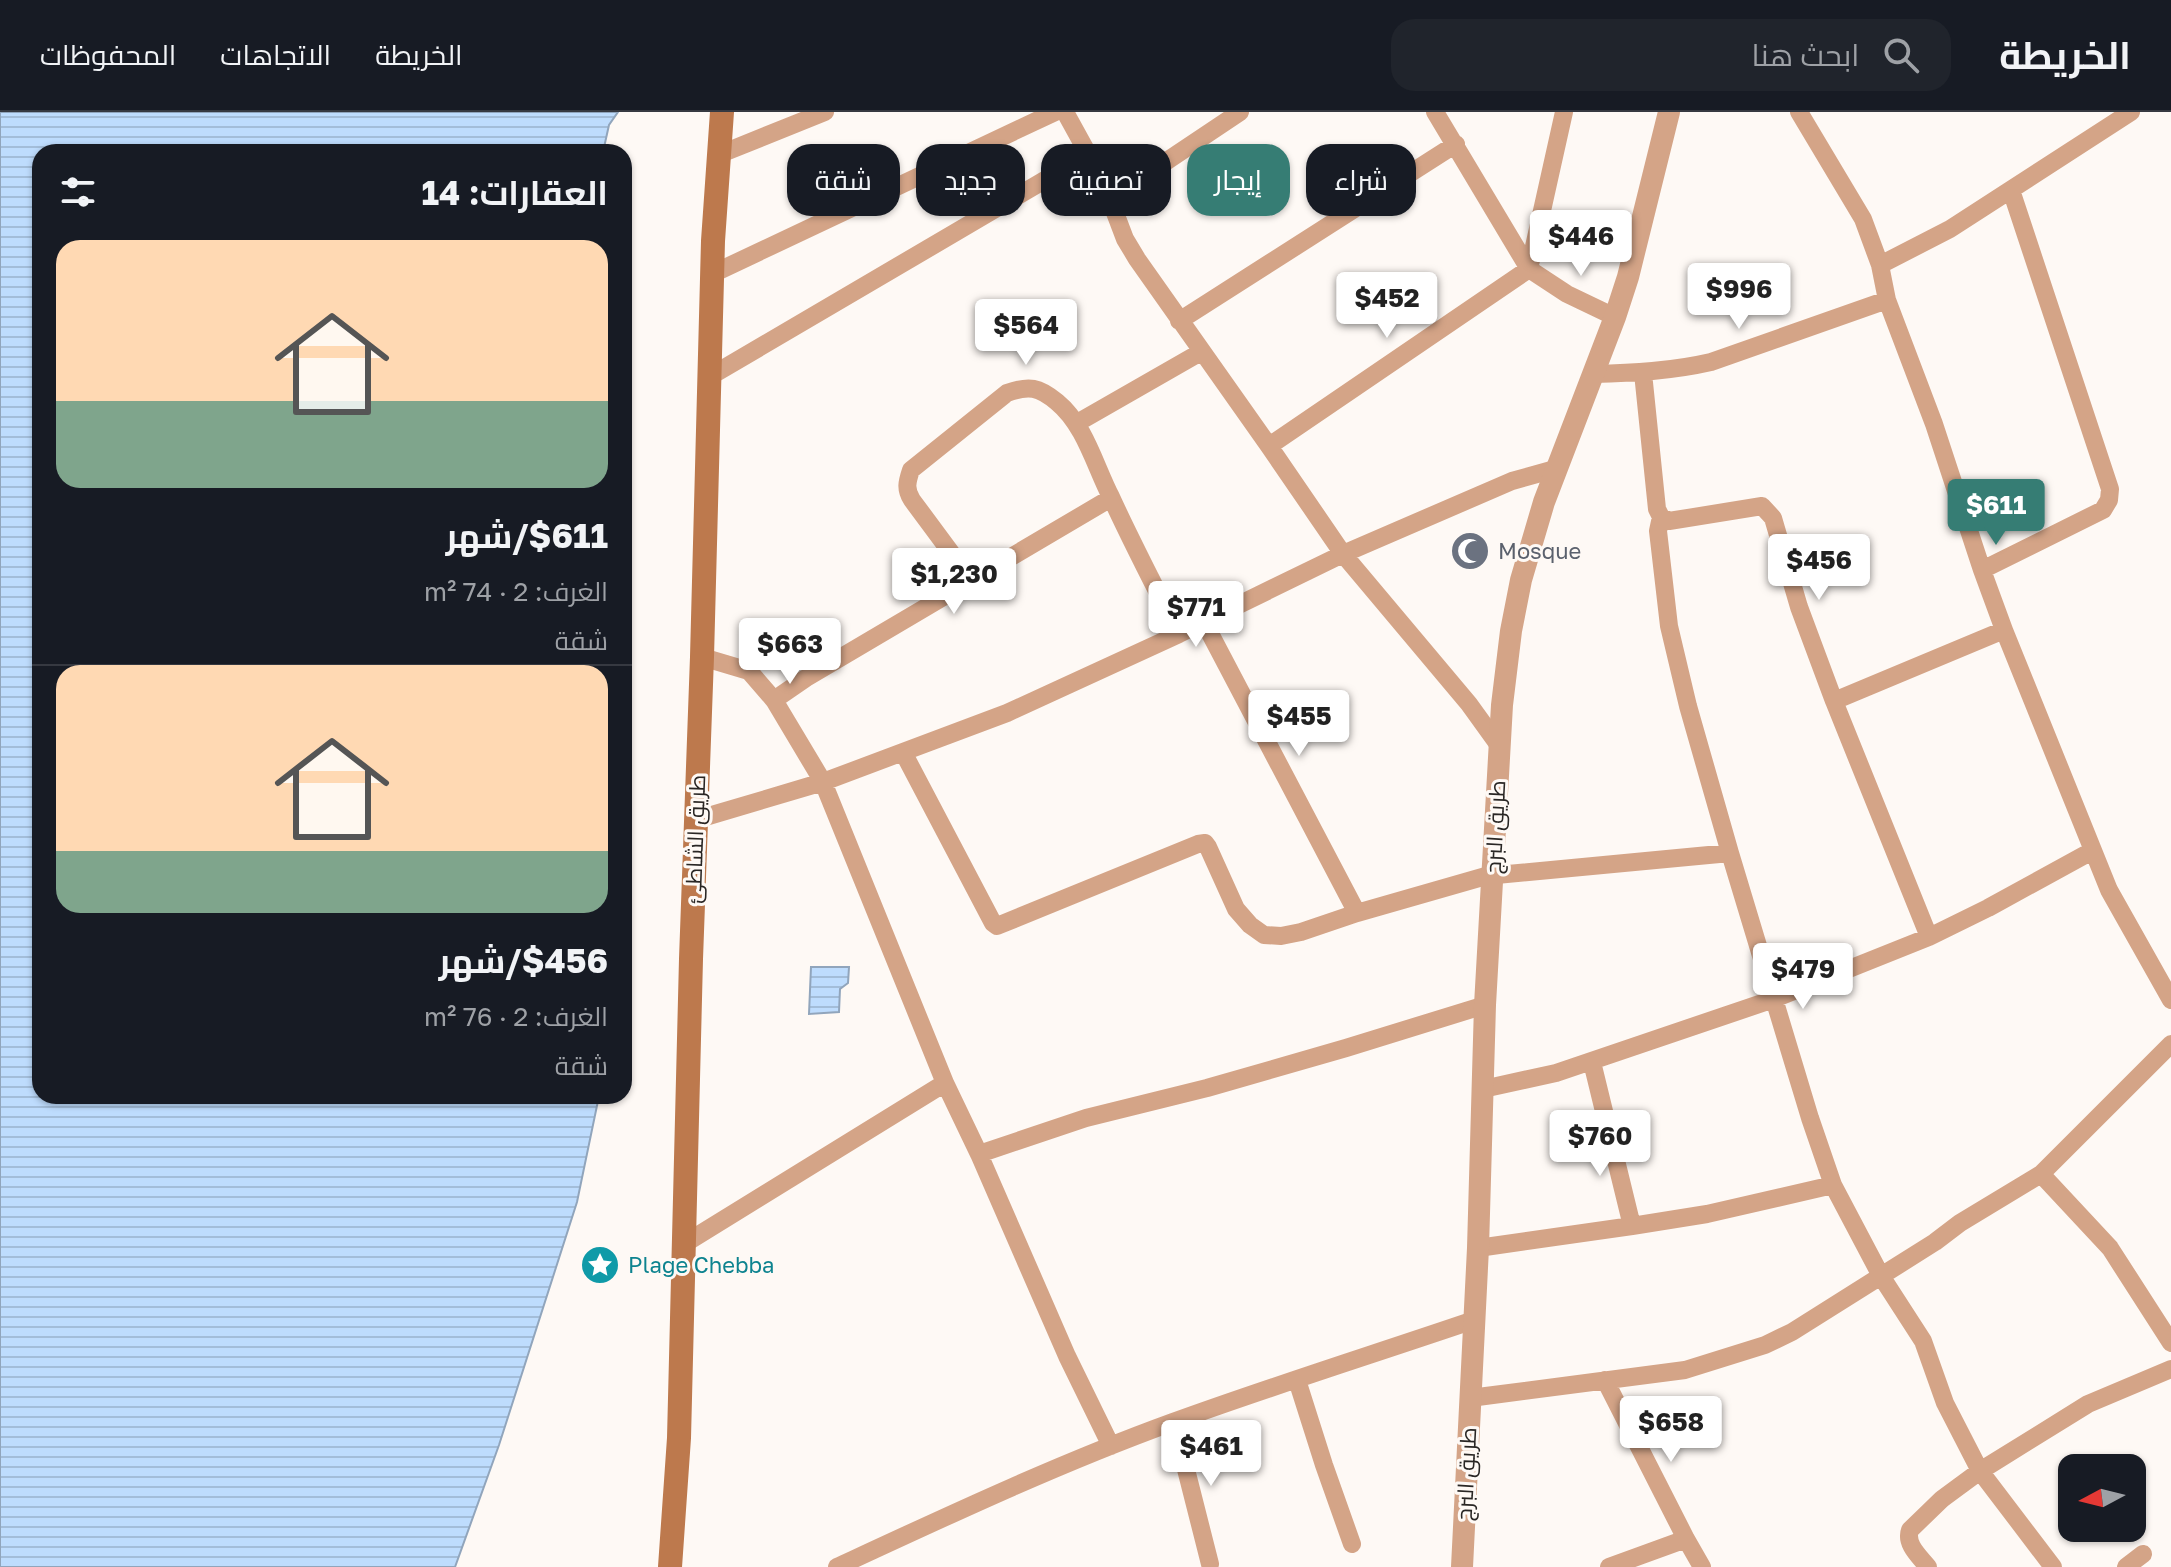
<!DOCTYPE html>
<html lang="ar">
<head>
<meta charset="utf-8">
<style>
	body { margin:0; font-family:"Golos Text",Cairo,sans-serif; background:#20242c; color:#f1f3f6; direction:rtl; height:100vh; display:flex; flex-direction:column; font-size:30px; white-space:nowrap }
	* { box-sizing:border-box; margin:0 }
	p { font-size:26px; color:#9ea1a6 }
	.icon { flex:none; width:44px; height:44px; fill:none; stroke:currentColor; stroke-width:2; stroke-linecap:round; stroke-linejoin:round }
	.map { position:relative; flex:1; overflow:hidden; direction:ltr }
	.sheet { position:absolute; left:32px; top:32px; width:600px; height:960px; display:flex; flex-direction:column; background:#171b24; border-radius:24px; box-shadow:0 2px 6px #0004; direction:rtl }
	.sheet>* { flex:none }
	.top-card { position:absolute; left:656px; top:32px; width:760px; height:72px; direction:rtl; display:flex; gap:16px }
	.needle { width:52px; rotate:263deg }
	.fabs { position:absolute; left:2058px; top:1342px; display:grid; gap:16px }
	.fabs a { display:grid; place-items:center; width:88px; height:88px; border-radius:16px; background:#171b24; box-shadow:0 2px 6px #0004; font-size:40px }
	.price { position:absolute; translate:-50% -68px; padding:0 18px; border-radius:8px; background:#fff; color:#222; font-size:26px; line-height:52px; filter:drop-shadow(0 2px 4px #0008) }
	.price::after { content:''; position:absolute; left:50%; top:48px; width:24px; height:18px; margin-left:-12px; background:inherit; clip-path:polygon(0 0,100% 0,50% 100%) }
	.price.active { background:#367d74; color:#fff }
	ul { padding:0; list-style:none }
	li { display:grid; align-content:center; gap:16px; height:424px; padding:0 24px }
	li+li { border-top:2px solid #363941 }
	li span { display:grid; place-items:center; height:248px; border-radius:24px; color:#555 }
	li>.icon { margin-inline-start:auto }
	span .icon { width:144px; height:144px; fill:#fffc; stroke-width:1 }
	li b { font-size:34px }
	h2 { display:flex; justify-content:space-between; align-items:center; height:96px; padding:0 24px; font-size:34px }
	.chip { padding:0 28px; border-radius:24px; background:#171b24; box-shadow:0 2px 6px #0004; font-size:28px; line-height:72px }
	.chip.active { background:#367d74; color:#fff }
	header { display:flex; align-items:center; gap:48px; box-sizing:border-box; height:112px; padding:0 40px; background:#171b24; border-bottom:2px solid #363941 }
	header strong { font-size:38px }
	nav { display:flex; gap:44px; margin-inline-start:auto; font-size:28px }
	.search { width:560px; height:72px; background:#20242c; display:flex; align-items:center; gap:20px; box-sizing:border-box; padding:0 28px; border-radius:24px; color:#9ea1a6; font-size:30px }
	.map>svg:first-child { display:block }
	.water { fill:url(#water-rules); stroke:#91a5bc; stroke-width:2 }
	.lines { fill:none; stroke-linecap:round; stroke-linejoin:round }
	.minor { stroke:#d4a487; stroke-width:18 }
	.tertiary { stroke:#d4a487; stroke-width:22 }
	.secondary { stroke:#bd794d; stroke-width:24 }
	.labels { text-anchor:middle; stroke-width:6; stroke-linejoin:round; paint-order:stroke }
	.worship-label { font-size:22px; fill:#5b616d; stroke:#fef9f5; text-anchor:start }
	.street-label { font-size:22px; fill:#292624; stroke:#fef9f5 }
	.culture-label { font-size:22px; fill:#0d838f; stroke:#fef9f5; text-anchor:start }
</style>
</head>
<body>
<header>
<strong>الخريطة</strong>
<div class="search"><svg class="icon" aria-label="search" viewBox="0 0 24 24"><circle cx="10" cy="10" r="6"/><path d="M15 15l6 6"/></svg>ابحث هنا</div>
<nav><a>الخريطة</a><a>الاتجاهات</a><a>المحفوظات</a></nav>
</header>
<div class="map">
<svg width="2171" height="1455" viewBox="0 0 2171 1455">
	<defs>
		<pattern id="water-rules" width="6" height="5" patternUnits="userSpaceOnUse" patternTransform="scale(2)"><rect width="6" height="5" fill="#bedcfd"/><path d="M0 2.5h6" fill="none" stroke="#a3bdd9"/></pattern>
	</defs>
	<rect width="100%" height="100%" fill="#fef9f5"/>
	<!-- water -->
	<path class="water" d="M 0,0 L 618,0 L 609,13 L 603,40 L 40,40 L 40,984 L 599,984 L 577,1090 L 499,1333 L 455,1455 L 0,1455 Z
		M 811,855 L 849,855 L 848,871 L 840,877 L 839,900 L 809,902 Z"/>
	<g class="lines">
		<!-- minor -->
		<path class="minor" d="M 1065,0 L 1103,69 L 1125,127 L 1137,147 L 1269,334 L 1343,442 L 1469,592 L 1500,635
			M 1435,0 L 1529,157 L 1567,182 L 1615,205
			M 1799,0 L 1863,107 L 1880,153 L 1887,188 L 1934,312 L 1982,458 L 2004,518 L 2109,778 L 2171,888
			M 718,43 L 825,0
			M 1110,87 L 1240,0
			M 1880,153 L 1950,117 L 2131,0
			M 712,162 L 1055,0
			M 1179,209 L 1456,32
			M 1643,261 L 1657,397 L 1661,405 L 1669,409 L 1762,394 L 1773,406 L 1799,495 L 1834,589 L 1929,825
			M 1593,262 C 1633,261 1672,259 1711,250 L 1887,188
			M 709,265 L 1089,42
			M 1077,311 L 1201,240
			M 1269,334 L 1529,157 L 1564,0
			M 1661,405 L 1658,419 L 1669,514 L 1688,594 L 1730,741 L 1810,1006 L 1833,1073 L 1881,1164 L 1923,1229 L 1945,1291 L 1980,1359 L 2053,1455
			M 1982,458 L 2103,398 L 2109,388 L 2110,377 L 2011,78
			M 972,469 L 912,388 C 905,377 907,370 911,358 L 1007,281 C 1029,273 1039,275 1057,290 C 1085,313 1095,354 1111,385 C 1132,431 1156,477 1179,522
			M 1204,510 L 1357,801
			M 702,545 L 749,559 L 774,588 L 823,670 L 945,971 L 979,1042 L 1067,1244 L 1111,1334
			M 774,588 L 806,566 L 1111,386
			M 1834,589 L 2004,518
			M 903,640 L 993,811 L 997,814 L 1198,732 L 1205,731 L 1208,735 L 1236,797 L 1250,813 L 1264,823 L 1281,824 L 1301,820 L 1357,801 L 1486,764 L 1730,741
			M 695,708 L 823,670 L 1007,601 L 1179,522 L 1343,442 L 1512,369 L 1555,357
			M 1592,950 L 1632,1114 L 1707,1102 L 1833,1073
			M 1483,977 L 1556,961 L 1774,887 L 1929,825 L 1988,796 L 2092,739
			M 979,1042 L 1086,1006 L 1207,976 L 1346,936 L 1485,893
			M 2041,1062 L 2110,1136 L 2171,1231
			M 684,1132 L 945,971
			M 1478,1136 L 1632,1114
			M 1297,1268 L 1324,1353 L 1352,1432
			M 1605,1268 L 1686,1427 L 1702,1455
			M 1470,1286 L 1685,1258 L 1765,1233 L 1792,1220 L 1935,1130 L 1960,1111 L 2041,1062 L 2171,932
			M 1174,1310 L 1210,1452
			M 837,1455 C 947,1404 1060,1351 1173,1310 C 1272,1274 1374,1242 1474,1208
			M 1609,1455 L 1686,1427
			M 1928,1455 C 1919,1444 1905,1432 1910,1418 L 1942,1387 L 1980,1359 L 2088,1292 L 2171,1257
			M 2126,1455 L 2143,1442"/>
		<!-- tertiary -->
		<path class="tertiary" d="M 1462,1455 L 1478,1136 L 1485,893 L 1502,593 L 1511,519 L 1521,468 L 1544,390 L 1615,205 L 1628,165 L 1669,0"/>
		<!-- secondary -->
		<path class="secondary" d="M 670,1455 L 679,1326 L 691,847 L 702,545 L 713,129 L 722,0"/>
	</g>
	<!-- icons -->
	<defs>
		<symbol id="mosque-disc" viewBox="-11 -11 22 22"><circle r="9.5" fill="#6b7280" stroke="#fef9f5"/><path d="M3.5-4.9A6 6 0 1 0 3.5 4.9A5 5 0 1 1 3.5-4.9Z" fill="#fff"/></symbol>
		<symbol id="sight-disc" viewBox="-11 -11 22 22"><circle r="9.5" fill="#0f9aa8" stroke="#fef9f5"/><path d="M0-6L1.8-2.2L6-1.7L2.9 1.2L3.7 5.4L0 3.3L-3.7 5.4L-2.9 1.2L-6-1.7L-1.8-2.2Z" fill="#fff"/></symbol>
	</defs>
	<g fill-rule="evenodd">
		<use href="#mosque-disc" x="1448" y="417" width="44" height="44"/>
		<use href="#sight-disc" x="578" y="1131" width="44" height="44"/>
	</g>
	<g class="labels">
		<!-- worship labels -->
		<g class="worship-label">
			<text x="1498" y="447">Mosque</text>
		</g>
		<!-- street labels -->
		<g class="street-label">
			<text transform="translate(1495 715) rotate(-87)" y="8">طريق البرج</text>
			<text transform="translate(695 727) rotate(-88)" y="8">طريق الشاطئ</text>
			<text transform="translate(1466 1362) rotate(-87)" y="8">طريق البرج</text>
		</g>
		<!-- culture labels -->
		<g class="culture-label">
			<text x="628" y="1161">Plage Chebba</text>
		</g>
	</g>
</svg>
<div class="fabs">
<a><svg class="needle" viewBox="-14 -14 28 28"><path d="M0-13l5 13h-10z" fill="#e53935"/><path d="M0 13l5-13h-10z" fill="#9ea1a6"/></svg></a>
</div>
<b class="price" style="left:1581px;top:166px">$446</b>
<b class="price" style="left:1739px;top:219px">$996</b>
<b class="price" style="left:1387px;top:228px">$452</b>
<b class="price" style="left:1026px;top:255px">$564</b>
<b class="price active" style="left:1996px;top:435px">$611</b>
<b class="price" style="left:1819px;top:490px">$456</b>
<b class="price" style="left:954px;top:504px">$1,230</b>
<b class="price" style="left:1196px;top:537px">$771</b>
<b class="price" style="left:790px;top:574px">$663</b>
<b class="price" style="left:1299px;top:646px">$455</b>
<b class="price" style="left:1803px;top:899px">$479</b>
<b class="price" style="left:1600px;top:1066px">$760</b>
<b class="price" style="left:1671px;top:1352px">$658</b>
<b class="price" style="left:1211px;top:1376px">$461</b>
<div class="top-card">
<a class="chip">شراء</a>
<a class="chip active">إيجار</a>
<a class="chip">تصفية</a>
<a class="chip">جديد</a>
<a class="chip">شقة</a>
</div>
<section class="sheet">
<h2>العقارات: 14<svg class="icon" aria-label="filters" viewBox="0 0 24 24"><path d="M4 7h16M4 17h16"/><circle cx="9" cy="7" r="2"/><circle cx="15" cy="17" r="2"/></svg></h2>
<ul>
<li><span style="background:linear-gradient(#ffd9b3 65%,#7fa58c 0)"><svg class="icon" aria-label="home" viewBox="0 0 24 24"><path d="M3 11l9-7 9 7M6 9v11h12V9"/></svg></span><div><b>$611/شهر</b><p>الغرف: 2 · 74 m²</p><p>شقة</p></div></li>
<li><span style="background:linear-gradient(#ffd9b3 75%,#7fa58c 0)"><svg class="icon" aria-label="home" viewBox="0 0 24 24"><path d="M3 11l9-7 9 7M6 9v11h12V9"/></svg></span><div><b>$456/شهر</b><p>الغرف: 2 · 76 m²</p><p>شقة</p></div></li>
</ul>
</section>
</div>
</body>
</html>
